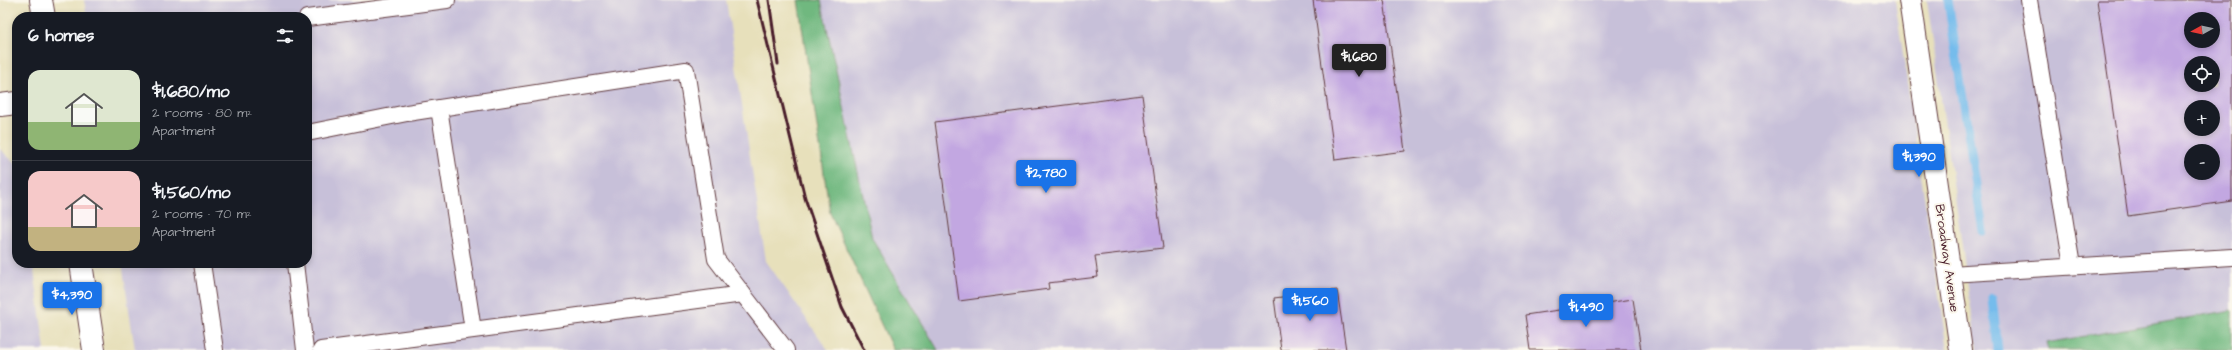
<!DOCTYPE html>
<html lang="en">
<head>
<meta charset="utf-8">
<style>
	body { margin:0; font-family:"Architects Daughter",sans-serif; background:#20242c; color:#f1f3f6; height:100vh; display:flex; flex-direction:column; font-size:15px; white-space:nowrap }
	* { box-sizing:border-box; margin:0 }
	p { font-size:13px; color:#9ea1a6 }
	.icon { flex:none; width:22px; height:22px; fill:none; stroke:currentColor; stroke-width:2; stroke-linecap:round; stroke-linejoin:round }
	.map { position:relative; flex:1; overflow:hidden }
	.details { position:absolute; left:12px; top:12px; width:300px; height:256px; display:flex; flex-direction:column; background:#171b24; border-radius:16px; box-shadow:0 2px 6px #0003 }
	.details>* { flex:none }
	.needle { width:26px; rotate:262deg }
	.controls { position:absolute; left:2184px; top:12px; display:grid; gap:8px }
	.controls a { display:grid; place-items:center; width:36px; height:36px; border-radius:50%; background:#171b24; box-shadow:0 2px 6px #0003; font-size:20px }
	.price { position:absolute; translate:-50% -34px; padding:0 9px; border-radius:4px; background:#1a73e8; color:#fff; font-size:13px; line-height:26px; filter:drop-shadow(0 1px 2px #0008) }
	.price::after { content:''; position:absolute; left:50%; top:24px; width:12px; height:9px; margin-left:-6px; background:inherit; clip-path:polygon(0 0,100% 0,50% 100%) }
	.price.on { background:#222; color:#fff }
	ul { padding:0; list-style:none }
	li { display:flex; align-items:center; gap:12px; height:100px; padding:0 16px }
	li+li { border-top:1px solid #363941 }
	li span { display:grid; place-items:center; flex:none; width:112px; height:80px; border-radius:12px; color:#555 }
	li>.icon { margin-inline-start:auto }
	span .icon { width:48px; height:48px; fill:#fffc; stroke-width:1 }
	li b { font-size:17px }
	h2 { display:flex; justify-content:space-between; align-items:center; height:48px; padding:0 16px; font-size:17px }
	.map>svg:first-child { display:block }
	.industrial { fill:#c7c0d9; fill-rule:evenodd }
	.forest { fill:#6fb87f; stroke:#5c6c55 }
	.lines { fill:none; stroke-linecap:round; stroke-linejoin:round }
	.stream { stroke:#74bcec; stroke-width:9 }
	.building { fill:#c2a7e1; fill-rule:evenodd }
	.lane-casing { stroke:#623c41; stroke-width:18 }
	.street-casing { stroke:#623c41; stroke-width:24 }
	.secondary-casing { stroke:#623c41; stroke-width:24 }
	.lane { stroke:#fff; stroke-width:16 }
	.street { stroke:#fff; stroke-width:22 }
	.secondary { stroke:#fff; stroke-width:22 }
	.rail { stroke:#4a1f2b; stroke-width:3 }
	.labels { text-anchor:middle; stroke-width:4; stroke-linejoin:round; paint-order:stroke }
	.street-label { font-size:13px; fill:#4a1f2b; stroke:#fbf7ec }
</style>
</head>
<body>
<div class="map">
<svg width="2232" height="350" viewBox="0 0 2232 350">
	<rect width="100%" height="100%" fill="#fbf7ec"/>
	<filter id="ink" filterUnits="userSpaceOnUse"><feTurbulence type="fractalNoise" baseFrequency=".025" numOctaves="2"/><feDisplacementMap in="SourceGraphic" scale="8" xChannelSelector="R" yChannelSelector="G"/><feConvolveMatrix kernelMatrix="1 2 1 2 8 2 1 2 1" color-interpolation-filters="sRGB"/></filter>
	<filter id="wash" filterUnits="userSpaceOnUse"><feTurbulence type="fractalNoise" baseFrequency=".012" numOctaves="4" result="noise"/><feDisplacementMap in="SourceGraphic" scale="16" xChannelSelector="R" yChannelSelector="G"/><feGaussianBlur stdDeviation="0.9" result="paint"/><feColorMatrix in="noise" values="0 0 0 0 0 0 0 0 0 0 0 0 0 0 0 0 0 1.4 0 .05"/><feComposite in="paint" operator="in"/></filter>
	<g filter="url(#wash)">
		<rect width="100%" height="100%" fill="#e7e0bb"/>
		<!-- industrial -->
		<path class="industrial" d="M 84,0 L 726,0 L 766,261 L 828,350 L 135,350 L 122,263 L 307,263 L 307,17 L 87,17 Z
			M 821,0 L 1895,0 L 1947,350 L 938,350 L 872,238 Z
			M 1927,0 L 2232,0 L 2232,310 L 2047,343 L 2048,350 L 1977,350 ZM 2191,19 L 2213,19 L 2213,41 L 2191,41 ZM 2191,63 L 2213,63 L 2213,85 L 2191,85 ZM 2191,107 L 2213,107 L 2213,129 L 2191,129 ZM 2191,151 L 2213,151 L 2213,173 L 2191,173 Z
			M 0,149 L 17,165 L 17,263 L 33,263 L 45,350 L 0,350 Z"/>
		<!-- forest -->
		<path class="forest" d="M 798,0 L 821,0 L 872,238 L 938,350 L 893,350 L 830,213 Z
			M 2232,310 L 2232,350 L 2048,350 L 2046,343 Z"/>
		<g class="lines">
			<!-- stream -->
			<path class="stream" d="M 1948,0 L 1983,231
				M 1992,298 L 1998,350"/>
		</g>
		<g id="blocks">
			<!-- building -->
			<path class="building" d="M 1313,0 L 1384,0 L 1405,151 L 1335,160 Z
				M 2097,0 L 2232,0 L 2232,201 L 2128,216 ZM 2191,19 L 2213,19 L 2213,41 L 2191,41 ZM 2191,63 L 2213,63 L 2213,85 L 2191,85 ZM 2191,107 L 2213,107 L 2213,129 L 2191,129 ZM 2191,151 L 2213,151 L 2213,173 L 2191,173 Z
				M 1142,95 L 1163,248 L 1095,256 L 1098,277 L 1048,283 L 1049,289 L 959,301 L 935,122 Z
				M 1337,290 L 1346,350 L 1281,350 L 1274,298 Z
				M 1633,299 L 1641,350 L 1530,350 L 1525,315 Z"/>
		</g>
	</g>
	<g filter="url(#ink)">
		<use href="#blocks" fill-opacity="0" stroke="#623c41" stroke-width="1"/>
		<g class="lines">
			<defs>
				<path id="lane" d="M 2029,0 L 2072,266
					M 307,18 L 447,0
					M 307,133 L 407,113 L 686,70 L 716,259 L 786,350
					M 202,263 L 215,350
					M 295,263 L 305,350
					M 1950,274 L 2232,257
					M 473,330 L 743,294
					M 321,350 L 473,330 L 439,108"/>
				<path id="street" d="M 0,105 L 17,103"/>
				<path id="secondary" d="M 41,0 L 44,17
					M 1910,0 L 1961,350
					M 81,263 L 94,350"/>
			</defs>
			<!-- lane casing -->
			<use href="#lane" class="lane-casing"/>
			<!-- street casing -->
			<use href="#street" class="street-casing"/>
			<!-- secondary casing -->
			<use href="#secondary" class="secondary-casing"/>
			<!-- lane -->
			<use href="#lane" class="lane"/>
			<!-- street -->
			<use href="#street" class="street"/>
			<!-- secondary -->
			<use href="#secondary" class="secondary"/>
			<!-- rail -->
			<path class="rail" d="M 757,0 L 805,198 L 842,307 L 864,350
				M 769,0 L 778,64"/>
		</g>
	</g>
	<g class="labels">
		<!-- street labels -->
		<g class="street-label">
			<text transform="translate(1948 258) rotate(82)" y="5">Broadway Avenue</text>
		</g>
	</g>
</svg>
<div class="controls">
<a><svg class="needle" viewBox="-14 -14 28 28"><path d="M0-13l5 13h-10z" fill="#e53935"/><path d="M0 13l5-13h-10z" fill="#9ea1a6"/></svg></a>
<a><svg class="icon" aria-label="locate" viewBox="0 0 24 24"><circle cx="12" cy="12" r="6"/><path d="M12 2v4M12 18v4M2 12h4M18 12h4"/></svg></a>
<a>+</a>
<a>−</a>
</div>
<b class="price on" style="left:1359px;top:78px">$1,680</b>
<b class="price" style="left:1919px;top:178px">$1,390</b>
<b class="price" style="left:1046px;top:194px">$2,780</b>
<b class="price" style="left:72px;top:316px">$4,390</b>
<b class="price" style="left:1310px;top:322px">$1,560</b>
<b class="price" style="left:1586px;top:328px">$1,490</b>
<section class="details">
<h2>6 homes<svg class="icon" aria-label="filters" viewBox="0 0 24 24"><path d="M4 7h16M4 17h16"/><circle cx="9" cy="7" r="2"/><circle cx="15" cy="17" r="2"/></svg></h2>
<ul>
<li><span style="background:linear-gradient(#dfe7d0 65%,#8fb573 0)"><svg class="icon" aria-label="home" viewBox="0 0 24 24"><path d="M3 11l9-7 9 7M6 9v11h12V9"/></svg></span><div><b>$1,680/mo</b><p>2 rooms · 80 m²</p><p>Apartment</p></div></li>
<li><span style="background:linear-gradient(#f6c9c9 70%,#c2b280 0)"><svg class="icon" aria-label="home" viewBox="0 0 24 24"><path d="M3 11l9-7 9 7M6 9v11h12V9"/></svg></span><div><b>$1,560/mo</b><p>2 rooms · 70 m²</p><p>Apartment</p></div></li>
</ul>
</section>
</div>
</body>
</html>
